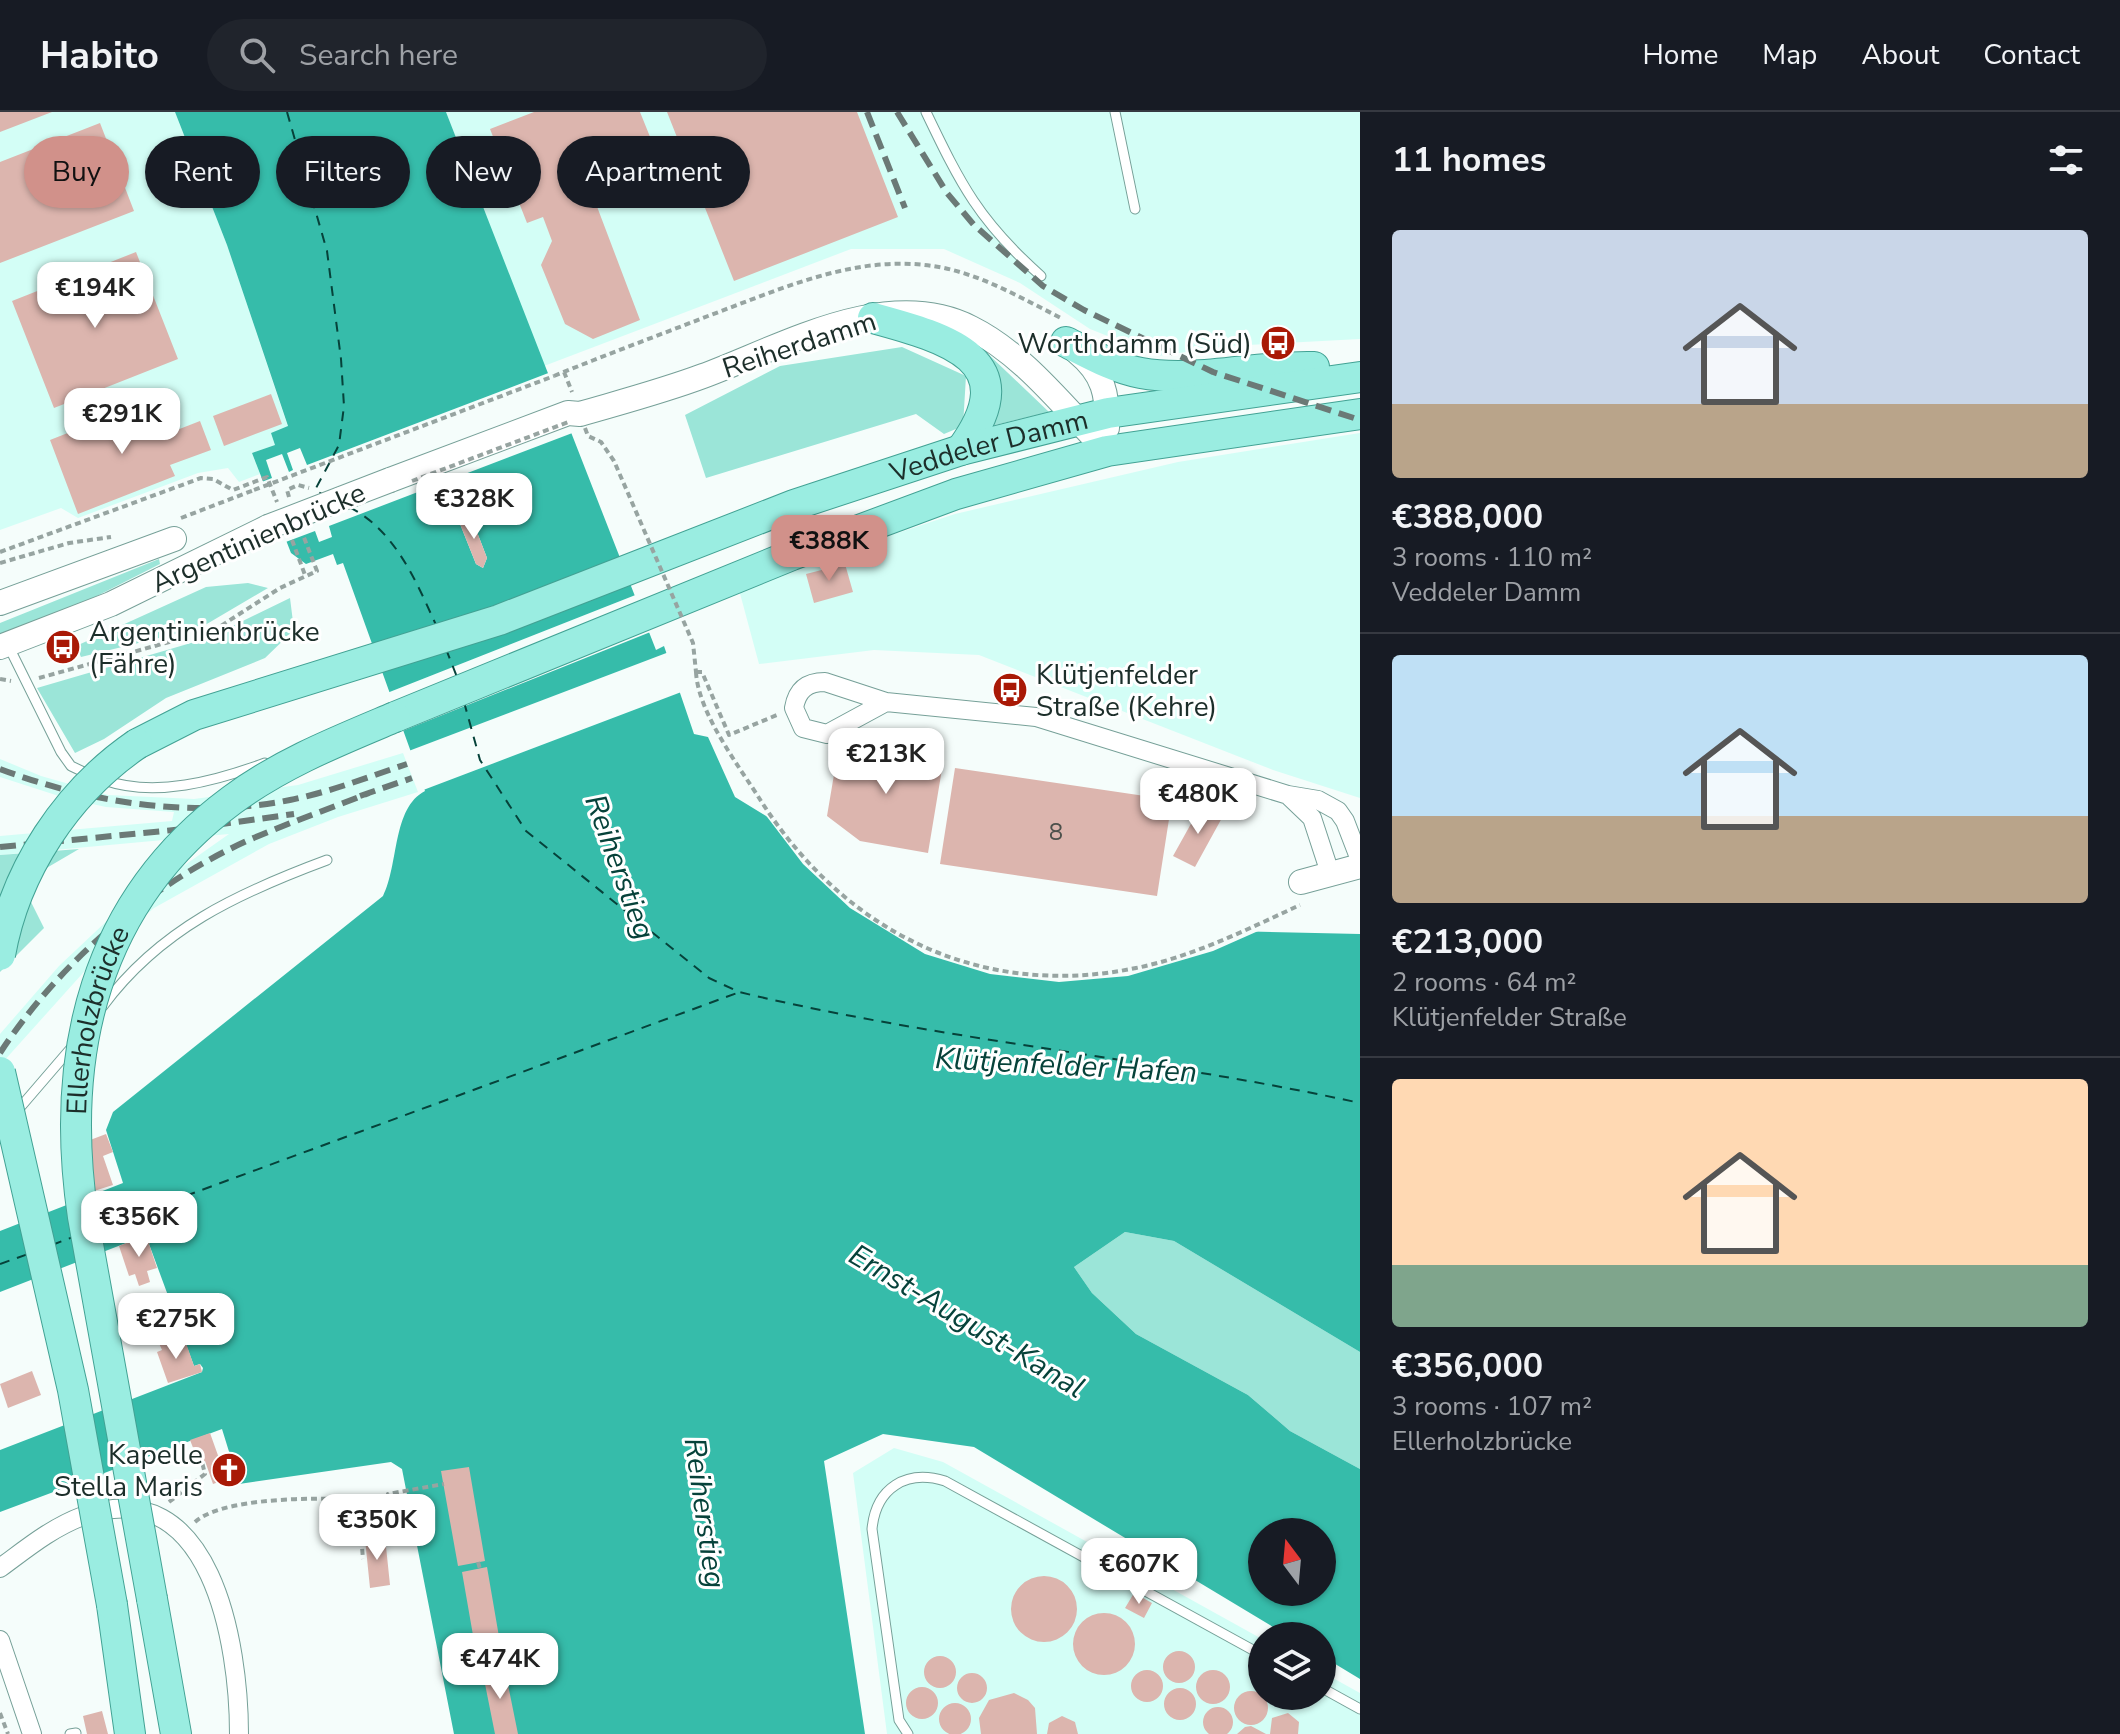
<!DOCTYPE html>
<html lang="en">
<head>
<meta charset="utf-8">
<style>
	body { margin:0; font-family:"Nunito Sans",sans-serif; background:#20242c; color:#f1f3f6; height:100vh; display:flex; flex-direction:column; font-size:30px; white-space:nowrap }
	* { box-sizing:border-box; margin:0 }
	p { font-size:26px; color:#9ea1a6 }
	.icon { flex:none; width:44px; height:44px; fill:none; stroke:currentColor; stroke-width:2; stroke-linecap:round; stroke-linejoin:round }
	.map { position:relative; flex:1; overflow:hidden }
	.panel { display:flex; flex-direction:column; background:#171b24; width:760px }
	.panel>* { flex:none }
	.guide { position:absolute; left:24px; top:24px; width:760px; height:72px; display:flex; gap:16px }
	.needle { width:52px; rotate:344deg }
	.tools { position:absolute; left:1248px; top:1406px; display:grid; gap:16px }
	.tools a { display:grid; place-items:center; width:88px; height:88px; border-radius:50%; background:#171b24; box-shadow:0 2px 6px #0004; font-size:40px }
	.price { position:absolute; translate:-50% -68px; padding:0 18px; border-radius:16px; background:#fff; color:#222; font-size:26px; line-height:52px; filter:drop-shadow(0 2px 4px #0008) }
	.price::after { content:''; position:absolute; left:50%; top:48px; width:24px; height:18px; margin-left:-12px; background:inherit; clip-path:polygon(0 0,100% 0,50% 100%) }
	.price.current { background:#d1918a; color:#111 }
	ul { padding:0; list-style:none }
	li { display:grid; align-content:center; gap:16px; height:424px; padding:0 32px }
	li+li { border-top:2px solid #363941 }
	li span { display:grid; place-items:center; height:248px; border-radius:8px; color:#555 }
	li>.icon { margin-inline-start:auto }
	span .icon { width:144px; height:144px; fill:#fffc; stroke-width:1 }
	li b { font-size:34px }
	h2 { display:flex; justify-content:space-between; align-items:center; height:96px; padding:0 32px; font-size:34px }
	.tag { padding:0 28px; border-radius:36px; background:#171b24; box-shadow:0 2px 6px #0004; font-size:28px; line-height:72px }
	.tag.current { background:#d1918a; color:#111 }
	header { display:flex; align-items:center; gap:48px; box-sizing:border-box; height:112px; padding:0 40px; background:#171b24; border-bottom:2px solid #363941 }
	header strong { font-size:38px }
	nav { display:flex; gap:44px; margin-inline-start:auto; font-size:28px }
	.search { width:560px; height:72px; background:#20242c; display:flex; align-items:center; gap:20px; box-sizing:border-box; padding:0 28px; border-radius:44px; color:#9ea1a6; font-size:30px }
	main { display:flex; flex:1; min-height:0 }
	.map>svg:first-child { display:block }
	.built { fill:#d3fef6 }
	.green { fill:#9be5d8 }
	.water { fill:#36bcaa; fill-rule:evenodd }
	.pier { fill:#f5fdfb }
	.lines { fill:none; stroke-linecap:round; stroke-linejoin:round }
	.ferry { stroke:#06423a; stroke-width:2; stroke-dasharray:10 8; stroke-linecap:butt }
	.building { fill:#dcb5ae }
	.service-casing { stroke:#76a098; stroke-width:11 }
	.minor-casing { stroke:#76a098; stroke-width:20 }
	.tertiary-casing { stroke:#76a098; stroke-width:26 }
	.primary-casing { stroke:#42a294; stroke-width:32 }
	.path { stroke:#97a4a1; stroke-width:4; stroke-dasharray:6 4; stroke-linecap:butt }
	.service { stroke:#fff; stroke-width:9 }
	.minor { stroke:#fff; stroke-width:18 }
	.tertiary { stroke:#fff; stroke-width:24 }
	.primary { stroke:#9aede1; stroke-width:30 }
	.rail { stroke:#6b7976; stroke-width:6; stroke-dasharray:16 8; stroke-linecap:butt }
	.tertiary-bridge-casing { stroke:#76a098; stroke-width:26; stroke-linecap:butt }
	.primary-bridge-casing { stroke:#42a294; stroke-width:32; stroke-linecap:butt }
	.path-bridge { stroke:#97a4a1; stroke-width:4; stroke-dasharray:6 4; stroke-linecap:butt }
	.tertiary-bridge { stroke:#fff; stroke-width:24 }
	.primary-bridge { stroke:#9aede1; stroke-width:30 }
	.labels { text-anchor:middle; stroke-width:6; stroke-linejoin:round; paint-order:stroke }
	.number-label { font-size:24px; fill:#4c504b }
	.poi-label { font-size:28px; fill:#1c2e2a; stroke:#fff; text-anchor:end }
	.street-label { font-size:28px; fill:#1c2e2a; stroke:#fff }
	.water-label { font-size:30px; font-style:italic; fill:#06423a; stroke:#fff }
</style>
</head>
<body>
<header>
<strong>Habito</strong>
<div class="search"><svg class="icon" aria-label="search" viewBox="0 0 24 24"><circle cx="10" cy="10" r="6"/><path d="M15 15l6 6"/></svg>Search here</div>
<nav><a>Home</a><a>Map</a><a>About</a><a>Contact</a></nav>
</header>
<main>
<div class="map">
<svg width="1360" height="1622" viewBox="0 0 1360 1622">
	<rect width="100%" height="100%" fill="#f5fdfb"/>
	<!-- built -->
	<path class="built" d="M 0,0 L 175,0 L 227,133 L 288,315 L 275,333 L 252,341 L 260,362 L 239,370 L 228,356 L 198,361 L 78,406 L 61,396 L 0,418 Z
		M 446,0 L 1360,0 L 1360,227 L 1228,234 L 1158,244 L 1090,217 L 1020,171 L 944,137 L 851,137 L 544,254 Z
		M 1360,321 L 1360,686 L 1273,658 L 979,543 L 874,538 L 759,552 L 738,474 L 955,402 L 1178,350 Z
		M 403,641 L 418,680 L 338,705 L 269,732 L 154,796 L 100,842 L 3,950 L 0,948 L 0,922 L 59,854 L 111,805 L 229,722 L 0,743 L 0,724 L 172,709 L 174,700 L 106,695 L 65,686 L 0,665 L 0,647 L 41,664 L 108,683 L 194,687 L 298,673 Z
		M 894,1336 L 943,1350 L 1262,1527 L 1262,1584 L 1322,1584 L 1322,1560 L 1360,1581 L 1360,1622 L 887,1622 L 853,1361 Z"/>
	<!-- green -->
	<path class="green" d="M 902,235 L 966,264 L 963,314 L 944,322 L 916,302 L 706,366 L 685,303 L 780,254 Z
		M 978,238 L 987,241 L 1049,300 L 991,314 Z
		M 159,447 L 160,452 L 93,486 L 0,522 L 0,511 Z
		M 248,471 L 268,476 L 200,516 L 81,545 L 76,534 L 206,475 Z
		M 290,486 L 294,518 L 265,546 L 166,586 L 104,627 L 75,641 L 37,576 L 208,526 Z
		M 79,737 L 38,761 L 31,790 L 44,816 L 0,860 L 0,743 Z
		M 1125,1120 L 1174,1129 L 1360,1240 L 1360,1357 L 1290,1319 L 1248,1283 L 1136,1222 L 1092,1181 L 1074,1155 Z"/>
	<!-- water -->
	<path class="water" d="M 175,0 L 446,0 L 656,538 L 664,534 L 694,622 L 708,625 L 735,685 L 888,778 L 968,813 L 1045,828 L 1231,819 L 1360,822 L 1360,1240 L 1174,1129 L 1125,1120 L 1074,1155 L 1092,1181 L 1136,1222 L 1248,1283 L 1290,1319 L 1360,1357 L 1360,1567 L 1322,1544 L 1322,1524 L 1288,1524 L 974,1335 L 883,1322 L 824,1349 L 865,1622 L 454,1622 L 402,1357 L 391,1350 L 239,1372 L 222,1317 L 0,1400 L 0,1338 L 202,1260 L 203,1256 L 200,1252 L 194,1254 L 149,1132 L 151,1126 L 144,1124 L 0,1180 L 0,1119 L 123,1071 L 106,1018 L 113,1000 L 383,784 C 399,753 392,696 425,679 L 343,451 L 337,453 L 333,442 L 306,452 L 291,441 L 252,341 L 275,333 L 271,321 L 288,314 L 227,133 ZM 463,404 L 472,407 L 487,446 L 483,456 L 476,452 L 460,412 ZM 1262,1420 L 1322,1420 L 1322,1480 L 1262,1480 Z"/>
	<!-- pier -->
	<path class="pier" d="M 551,260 L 575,320 L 329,414 L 332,425 L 319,430 L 315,419 L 283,431 L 259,371 L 272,366 L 266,348 L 282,342 L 289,360 L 293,358 L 287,341 L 300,336 L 307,353 Z
		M 638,482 L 653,519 L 400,620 L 387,581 Z
		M 669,540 L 684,579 L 418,680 L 420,677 L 406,640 Z
		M 761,697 L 890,774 L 936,797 L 1001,818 L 1045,824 L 1265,816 L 1213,839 L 1128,864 L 1059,870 L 990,862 L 925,842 L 850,796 L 803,752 Z"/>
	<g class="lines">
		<!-- ferry -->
		<path class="ferry" d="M 287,0 L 327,139 L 341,247 L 344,294 L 339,333 L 315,378 L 322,382
			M 349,395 C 395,418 416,469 436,513
			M 446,537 L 457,565
			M 464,590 L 480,648 L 526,719 L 709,866 L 739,880 C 943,929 1155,946 1360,991
			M 101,1115 L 737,881
			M 52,1133 L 73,1125
			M 0,1152 L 28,1142"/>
	</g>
	<!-- building -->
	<path class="building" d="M 0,0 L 52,0 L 0,20 Z
		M 534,0 L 640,0 L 663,57 L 593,84 L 640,208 L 593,227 L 565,212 L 541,153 L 552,129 L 543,105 L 527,111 L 490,17 Z
		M 667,0 L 857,0 L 898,105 L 734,169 Z
		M 100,11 L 134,99 L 0,151 L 0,50 Z
		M 136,140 L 178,247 L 54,296 L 12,189 Z
		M 271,282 L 282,312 L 224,334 L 213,304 Z
		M 146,290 L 159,325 L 200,309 L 211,338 L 170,353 L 175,364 L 78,402 L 50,328 Z
		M 463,404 L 472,407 L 487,446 L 483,456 L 476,452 L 460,412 Z
		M 845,452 L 853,480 L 814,491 L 806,462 Z
		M 860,628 L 925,639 L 923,653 L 942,657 L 928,741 L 860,729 L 827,704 L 838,639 L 857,642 Z
		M 955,656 L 1172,688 L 1157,784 L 940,752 Z
		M 1202,692 L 1223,704 L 1195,755 L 1173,744 Z
		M 106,1022 L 113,1040 L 103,1044 L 113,1073 L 94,1079 L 77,1033 Z
		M 144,1124 L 152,1129 L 149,1132 L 157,1156 L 147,1159 L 150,1170 L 139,1174 L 135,1162 L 129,1164 L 119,1134 Z
		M 172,1224 L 176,1235 L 186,1231 L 194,1254 L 200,1252 L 202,1260 L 168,1271 L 157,1240 L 162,1238 L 158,1229 Z
		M 32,1259 L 41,1283 L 8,1296 L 0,1272 Z
		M 210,1321 L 220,1349 L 230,1346 L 236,1364 L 213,1372 L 205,1349 L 199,1351 L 190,1328 Z
		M 469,1355 L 485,1449 L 458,1454 L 441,1359 Z
		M 385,1425 L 390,1473 L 370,1476 L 365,1427 Z
		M 487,1455 L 503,1548 L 478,1552 L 462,1460 Z
		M1011 1497a33 33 0 1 1 66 0a33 33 0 1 1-66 0Z
		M 1134,1481 L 1152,1491 L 1144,1506 L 1125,1496 Z
		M1073 1532a31 31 0 1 1 62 0a31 31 0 1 1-62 0Z
		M1163 1555a16 16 0 1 1 32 0a16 16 0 1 1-32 0Z
		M924 1560a16 16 0 1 1 32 0a16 16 0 1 1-32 0Z
		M 504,1553 L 518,1622 L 495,1622 L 482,1557 Z
		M1131 1574a16 16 0 1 1 32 0a16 16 0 1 1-32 0Z
		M1196 1575a17 17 0 1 1 34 0a17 17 0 1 1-34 0Z
		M957 1576a15 15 0 1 1 30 0a15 15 0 1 1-30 0Z
		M906 1591a16 16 0 1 1 32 0a16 16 0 1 1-32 0Z
		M1164 1592a16 16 0 1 1 32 0a16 16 0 1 1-32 0Z
		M1234 1596a17 17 0 1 1 34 0a17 17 0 1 1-34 0Z
		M 1014,1581 L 1028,1588 L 1035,1596 L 1037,1622 L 981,1622 L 979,1606 L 989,1588 Z
		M939 1607a16 16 0 1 1 32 0a16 16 0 1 1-32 0Z
		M1203 1610a15 15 0 1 1 30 0a15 15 0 1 1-30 0Z
		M 102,1599 L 108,1622 L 87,1622 L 83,1604 Z
		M 1288,1601 L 1299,1610 L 1298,1622 L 1270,1622 L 1272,1606 Z
		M 1062,1604 L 1075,1610 L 1078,1622 L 1047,1622 L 1049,1611 Z
		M 1251,1614 L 1266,1622 L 1237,1622 L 1245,1615 Z"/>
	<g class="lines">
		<defs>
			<path id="service" d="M 926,0 C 961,73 979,109 1041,164
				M 1115,0 L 1135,97
				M 8,533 L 61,640 L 71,654 L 90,663
				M 104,668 C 155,686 216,669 265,651
				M 103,894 C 160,817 238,781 327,748
				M 17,999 L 72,935
				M 1322,1576 L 1360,1597
				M 70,1622 L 76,1621
				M 908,1622 L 899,1608 L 872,1417 C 876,1376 906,1357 945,1369 L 1262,1543"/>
			<path id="minor" d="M 886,590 L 827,622 L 803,616 L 794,596 C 797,578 807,570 825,570 L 886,590 L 1036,605 L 1288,683 L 1318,688 L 1338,699 L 1345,709 L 1360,748
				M 1290,685 L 1312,706 L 1330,761
				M 0,1456 C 26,1437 51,1416 83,1404 C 212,1358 239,1534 239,1622
				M 0,1528 L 32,1622"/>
			<path id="tertiary" d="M 1077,240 C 1104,262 1108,283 1107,316
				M 390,368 L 568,301 L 580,302 C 621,290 663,279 703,264 C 782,235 887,173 971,216 C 1025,243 1065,297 1107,339
				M 0,491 L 174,427
				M 0,535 L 111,492 L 268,415
				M 1301,770 L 1360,754"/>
			<g id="primary">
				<path d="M 873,206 C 947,226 1028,248 961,338"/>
				<path d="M 1066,230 C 1090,242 1114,256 1141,261 C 1195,271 1258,253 1314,255"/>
				<path d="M 395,605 L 792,443 L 956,382 L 1107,339 L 1360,302"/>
				<path id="s1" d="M 137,632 L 194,603 L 499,508 L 794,393 L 961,338 L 1108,301 L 1360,265"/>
				<path d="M 152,1487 L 176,1622"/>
				<path d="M 112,1493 L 130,1622"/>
			</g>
		</defs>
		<!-- service casing -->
		<use href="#service" class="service-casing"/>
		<!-- minor casing -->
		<use href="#minor" class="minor-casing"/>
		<!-- tertiary casing -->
		<use href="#tertiary" class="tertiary-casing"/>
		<!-- primary casing -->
		<use href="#primary" class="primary-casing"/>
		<!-- path -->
		<path class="path" d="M 564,260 L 572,280
			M 554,264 C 605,243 657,224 708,204 C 784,176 861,139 944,156 C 986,165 1023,187 1061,206
			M 289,385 L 287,378 L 298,373 L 309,376
			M 181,406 L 254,378
			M 292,428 L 305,463
			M 0,440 L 201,366 L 213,367 L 233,378 L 267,365 L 277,390
			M 0,451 L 69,431 L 111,425
			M 696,560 C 698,601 739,654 761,689 C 845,820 980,888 1136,856 C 1192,845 1248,817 1300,793
			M 696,560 L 702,560 L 729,623 L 777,603
			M 39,566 L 216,517 L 280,476 L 317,459 L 303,423
			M 0,567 L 11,569
			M 358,1387 L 363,1447
			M 169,1390 L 205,1362 L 202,1350
			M 195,1410 C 228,1381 345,1386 389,1389 L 388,1382 L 444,1372
			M 478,1450 L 480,1457
			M 497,1549 L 498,1554
			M 0,1601 L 8,1622"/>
		<!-- service -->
		<use href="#service" class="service"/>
		<!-- minor -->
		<use href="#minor" class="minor"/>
		<!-- tertiary -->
		<use href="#tertiary" class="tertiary"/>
		<!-- primary -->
		<use href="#primary" class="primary"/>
		<!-- rail -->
		<path class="rail" d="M 867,0 L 905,96
			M 897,0 L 947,81 L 974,113 L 1043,174 L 1084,198 L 1213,260 L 1360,308
			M 0,657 C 90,691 194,707 290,688 C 330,680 368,665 407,652
			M 360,684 L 412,666
			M 0,735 L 194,716 L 294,702
			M 0,941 C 59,851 150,772 249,728 C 288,711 329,697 369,681"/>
		<defs>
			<path id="tertiary-bridge" d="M 268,415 L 390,368"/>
			<g id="primary-bridge">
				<path d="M 0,843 C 15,758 67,680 137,632"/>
				<path d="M 0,960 L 73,1278 L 112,1493"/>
				<path id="s2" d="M 152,1487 L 83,1105 C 59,942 94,790 232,688 C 282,651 338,629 395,605"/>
			</g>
		</defs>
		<!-- tertiary-bridge casing -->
		<use href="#tertiary-bridge" class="tertiary-bridge-casing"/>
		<!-- primary-bridge casing -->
		<use href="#primary-bridge" class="primary-bridge-casing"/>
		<!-- path-bridge -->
		<path class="path-bridge" d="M 585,316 L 588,324 L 601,330 L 614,349 L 693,531 L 696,560
			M 412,369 L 571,309
			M 254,378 L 554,264"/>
		<!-- tertiary-bridge -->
		<use href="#tertiary-bridge" class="tertiary-bridge"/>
		<!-- primary-bridge -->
		<use href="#primary-bridge" class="primary-bridge"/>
	</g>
	<!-- icons -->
	<defs>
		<symbol id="bus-disc" viewBox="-11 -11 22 22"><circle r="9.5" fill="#a91906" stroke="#fff"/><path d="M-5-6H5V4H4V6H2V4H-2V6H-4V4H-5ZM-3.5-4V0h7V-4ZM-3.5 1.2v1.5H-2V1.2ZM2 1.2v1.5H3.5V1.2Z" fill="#fff"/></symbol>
		<symbol id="church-disc" viewBox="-11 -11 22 22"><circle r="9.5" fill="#a91906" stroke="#fff"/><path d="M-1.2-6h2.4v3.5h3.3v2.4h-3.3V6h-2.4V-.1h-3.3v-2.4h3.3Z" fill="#fff"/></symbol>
	</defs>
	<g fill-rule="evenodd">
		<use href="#bus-disc" x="1258" y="211" width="40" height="40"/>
		<use href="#bus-disc" x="43" y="515" width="40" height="40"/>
		<use href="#bus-disc" x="990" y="558" width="40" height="40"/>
		<use href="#church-disc" x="209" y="1338" width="40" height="40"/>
	</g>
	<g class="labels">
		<!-- number labels -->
		<g class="number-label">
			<text x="1056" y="728">8</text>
		</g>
		<!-- poi labels -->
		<g class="poi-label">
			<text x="1252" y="241">Worthdamm (Süd)</text>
			<text x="89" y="529" text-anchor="start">Argentinienbrücke<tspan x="89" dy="32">(Fähre)</tspan></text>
			<text x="1036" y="572" text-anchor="start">Klütjenfelder<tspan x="1036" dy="32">Straße (Kehre)</tspan></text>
			<text x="203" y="1352">Kapelle<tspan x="203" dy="32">Stella Maris</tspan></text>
		</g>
		<!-- street labels -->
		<g class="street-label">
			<text transform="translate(799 232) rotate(-18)" y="10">Reiherdamm</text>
			<text dy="10" stroke="none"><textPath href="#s1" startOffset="904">Veddeler Damm</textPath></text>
			<text transform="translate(258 425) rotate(-24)" y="10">Argentinienbrücke</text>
			<text dy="10" stroke="none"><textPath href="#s2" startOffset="588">Ellerholzbrücke</textPath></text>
		</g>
		<!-- water labels -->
		<g class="water-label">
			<text transform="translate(620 755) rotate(70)" y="10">Reiherstieg</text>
			<text transform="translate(1066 953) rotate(3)" y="10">Klütjenfelder Hafen</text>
			<text transform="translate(967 1209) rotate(31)" y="10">Ernst-August-Kanal</text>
			<text transform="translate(705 1401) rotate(82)" y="10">Reiherstieg</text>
		</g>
	</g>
</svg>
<div class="tools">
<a><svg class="needle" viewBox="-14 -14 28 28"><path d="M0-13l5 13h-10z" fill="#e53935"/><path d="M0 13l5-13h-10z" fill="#9ea1a6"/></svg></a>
<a><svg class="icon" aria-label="layers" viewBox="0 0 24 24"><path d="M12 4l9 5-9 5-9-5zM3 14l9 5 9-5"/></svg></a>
</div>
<b class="price" style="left:95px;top:218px">€194K</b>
<b class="price" style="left:122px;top:344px">€291K</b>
<b class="price" style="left:474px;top:429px">€328K</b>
<b class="price current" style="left:829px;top:471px">€388K</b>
<b class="price" style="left:886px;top:684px">€213K</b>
<b class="price" style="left:1198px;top:724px">€480K</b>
<b class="price" style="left:139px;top:1147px">€356K</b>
<b class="price" style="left:176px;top:1249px">€275K</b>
<b class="price" style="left:377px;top:1450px">€350K</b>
<b class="price" style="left:1139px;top:1494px">€607K</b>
<b class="price" style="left:500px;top:1589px">€474K</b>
<div class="guide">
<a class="tag current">Buy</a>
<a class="tag">Rent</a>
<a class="tag">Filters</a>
<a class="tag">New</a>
<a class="tag">Apartment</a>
</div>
</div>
<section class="panel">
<h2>11 homes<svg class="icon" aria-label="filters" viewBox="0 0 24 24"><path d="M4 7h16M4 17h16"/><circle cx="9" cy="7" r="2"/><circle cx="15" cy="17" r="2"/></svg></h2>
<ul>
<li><span style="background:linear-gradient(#c9d6e8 70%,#b9a48a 0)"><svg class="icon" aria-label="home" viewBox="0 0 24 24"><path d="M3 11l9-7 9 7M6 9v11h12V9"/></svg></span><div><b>€388,000</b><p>3 rooms · 110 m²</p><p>Veddeler Damm</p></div></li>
<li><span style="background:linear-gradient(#bfe0f5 65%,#b9a48a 0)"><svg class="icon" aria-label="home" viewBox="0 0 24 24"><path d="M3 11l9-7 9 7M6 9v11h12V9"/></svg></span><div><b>€213,000</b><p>2 rooms · 64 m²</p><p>Klütjenfelder Straße</p></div></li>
<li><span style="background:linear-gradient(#ffd9b3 75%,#7fa58c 0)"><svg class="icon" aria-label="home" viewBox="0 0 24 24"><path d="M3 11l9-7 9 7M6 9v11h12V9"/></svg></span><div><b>€356,000</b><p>3 rooms · 107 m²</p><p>Ellerholzbrücke</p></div></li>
</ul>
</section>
</main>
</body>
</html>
